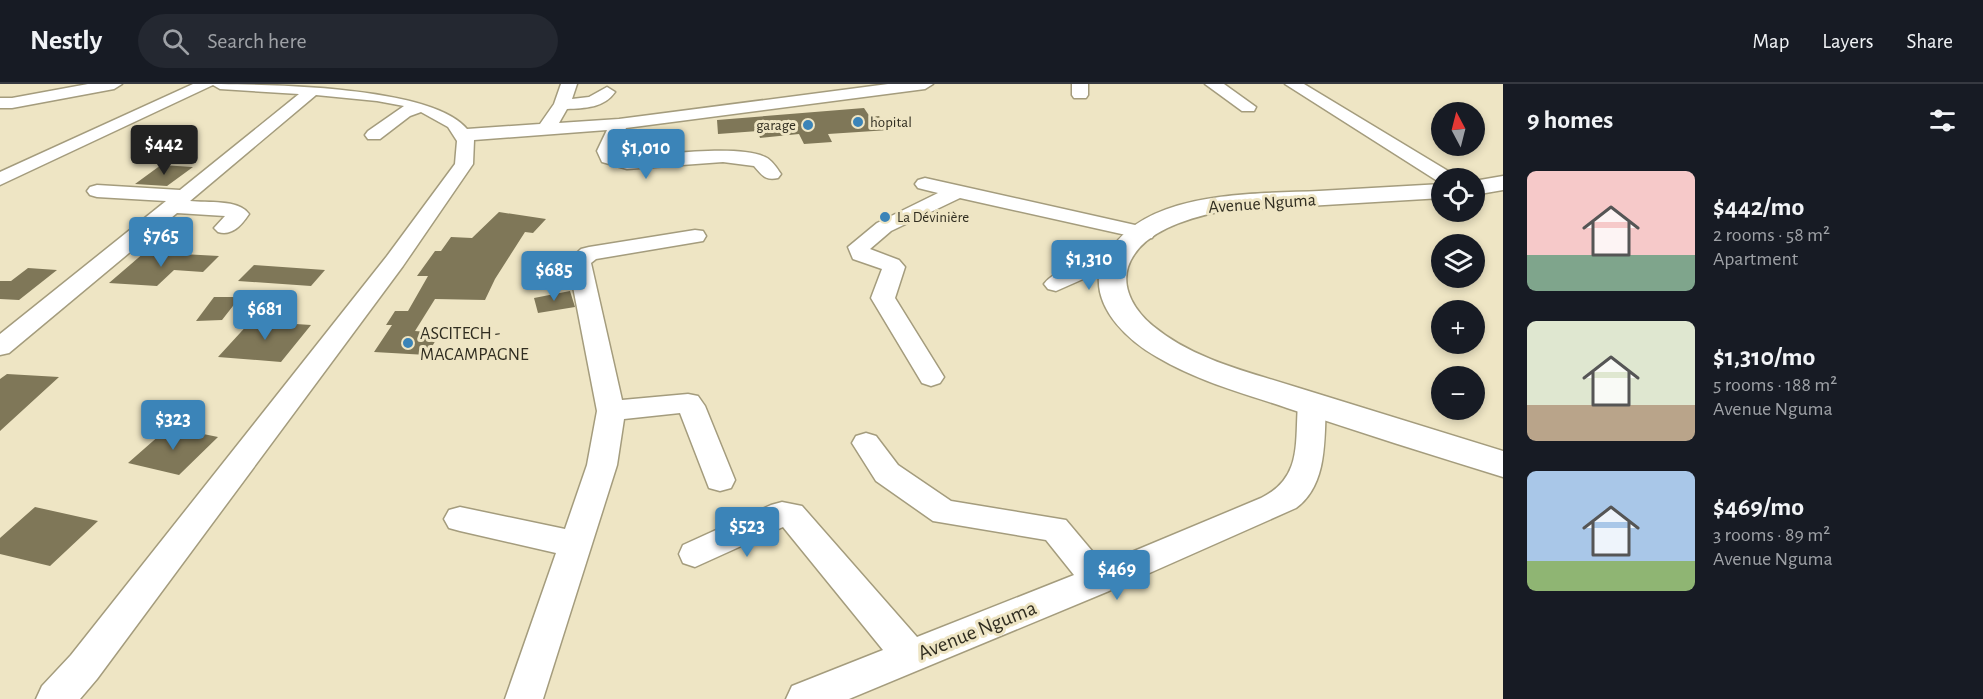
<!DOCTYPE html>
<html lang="en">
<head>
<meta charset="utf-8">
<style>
	body { margin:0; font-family:"Alegreya Sans",sans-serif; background:#242831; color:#f1f3f6; height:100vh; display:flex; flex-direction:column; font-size:22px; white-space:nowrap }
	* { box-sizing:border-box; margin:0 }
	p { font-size:20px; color:#9ea1a6 }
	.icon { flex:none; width:33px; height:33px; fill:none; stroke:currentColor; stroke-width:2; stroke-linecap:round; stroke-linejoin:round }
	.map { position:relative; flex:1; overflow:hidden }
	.panel { display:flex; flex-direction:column; background:#171b24; width:480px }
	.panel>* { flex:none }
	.needle { width:39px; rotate:353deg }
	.fabs { position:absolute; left:1431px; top:18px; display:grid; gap:12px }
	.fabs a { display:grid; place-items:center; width:54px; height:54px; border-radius:50%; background:#171b24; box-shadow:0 3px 9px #0003; font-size:30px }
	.price { position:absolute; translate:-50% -51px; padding:0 14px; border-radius:6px; background:#3b84b8; color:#fff; font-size:20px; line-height:39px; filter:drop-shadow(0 2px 3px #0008) }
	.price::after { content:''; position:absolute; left:50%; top:36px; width:18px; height:14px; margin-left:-9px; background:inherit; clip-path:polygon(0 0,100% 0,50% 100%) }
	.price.current { background:#222; color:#fff }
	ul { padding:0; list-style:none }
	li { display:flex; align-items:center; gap:18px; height:150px; padding:0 24px }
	li span { display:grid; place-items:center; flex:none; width:168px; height:120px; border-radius:9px; color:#555 }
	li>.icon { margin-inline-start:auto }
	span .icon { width:72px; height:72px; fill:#fffc; stroke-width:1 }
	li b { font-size:26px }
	h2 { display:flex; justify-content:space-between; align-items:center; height:72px; padding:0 24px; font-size:26px }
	header { display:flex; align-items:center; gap:36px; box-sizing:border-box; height:84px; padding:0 30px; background:#171b24; border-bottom:2px solid #363941 }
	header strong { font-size:28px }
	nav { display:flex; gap:33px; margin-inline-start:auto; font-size:21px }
	.search { width:420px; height:54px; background:#242831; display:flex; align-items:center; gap:15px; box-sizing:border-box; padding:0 21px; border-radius:33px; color:#9ea1a6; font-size:22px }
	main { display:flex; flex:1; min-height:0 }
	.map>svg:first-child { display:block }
	.building { fill:#7f7758 }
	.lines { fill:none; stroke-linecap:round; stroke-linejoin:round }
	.minor-casing { stroke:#a49c7d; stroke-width:3 }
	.major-casing { stroke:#a49c7d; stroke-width:3 }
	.minor { fill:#fff; fill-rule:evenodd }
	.major { fill:#fff; fill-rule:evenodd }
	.poi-dot { fill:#3b84b8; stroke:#eee5c4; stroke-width:2 }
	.labels { text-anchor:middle; stroke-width:6; stroke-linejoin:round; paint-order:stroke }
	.far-poi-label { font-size:15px; fill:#312e21; stroke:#eee5c4; text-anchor:start }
	.street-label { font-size:18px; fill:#312e21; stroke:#eee5c4 }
	.poi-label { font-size:18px; fill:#312e21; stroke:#eee5c4; text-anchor:start }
	.near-street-label { font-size:21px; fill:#312e21; stroke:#eee5c4 }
</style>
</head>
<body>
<header>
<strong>Nestly</strong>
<div class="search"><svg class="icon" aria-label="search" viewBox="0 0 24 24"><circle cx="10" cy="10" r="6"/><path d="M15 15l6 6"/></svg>Search here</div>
<nav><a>Map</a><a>Layers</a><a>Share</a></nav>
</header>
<main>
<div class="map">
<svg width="1503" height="615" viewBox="0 0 1503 615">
	<rect width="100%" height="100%" fill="#eee5c4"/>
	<!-- building -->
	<path class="building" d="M 864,24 L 870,33 L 879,32 L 889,46 L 828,50 L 832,58 L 804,60 L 799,50 L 760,54 L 758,47 L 718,50 L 717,36 Z
		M 161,81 L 193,83 L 167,102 L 135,100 Z
		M 499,128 L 546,135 L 533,149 L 525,148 L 495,195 L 485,216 L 435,215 L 415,247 L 440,249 L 427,271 L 374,268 L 392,241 L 386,241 L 395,227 L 408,227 L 428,192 L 417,192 L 435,167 L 441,167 L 451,153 L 472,154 Z
		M 145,168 L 219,172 L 203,188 L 174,186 L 157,202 L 109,199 Z
		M 254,181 L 325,186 L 311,202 L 238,197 Z
		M 28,184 L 57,186 L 19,216 L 0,215 L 0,197 L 11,197 Z
		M 570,207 L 575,223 L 538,229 L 534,214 Z
		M 214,213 L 240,213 L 222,236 L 196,237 Z
		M 251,237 L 311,241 L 281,278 L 218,273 Z
		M 7,290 L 59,293 L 0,347 L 0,295 Z
		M 169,343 L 218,353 L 179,391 L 128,379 Z
		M 35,423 L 98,437 L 50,482 L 0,470 L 0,454 Z"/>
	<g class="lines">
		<defs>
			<path id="minor" d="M 88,0 L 122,0 L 114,5 L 12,24 L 0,24 L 0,14 L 12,14 Z
				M 193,0 C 254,0 431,0 467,45 L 540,40 L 554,20 L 561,0 L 577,0 L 572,15 L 589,13 L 607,3 L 615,8 C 604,24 585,24 567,25 L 559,39 L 619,35 L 888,0 L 933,0 L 925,5 L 626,44 L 615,67 L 617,70 L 628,73 C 660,71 738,60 765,73 C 771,75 777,84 781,90 L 778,94 C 765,97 762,91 754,82 L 723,78 L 627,85 L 602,78 L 597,67 L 607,46 L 474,56 L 473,80 L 403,182 L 97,595 L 80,615 L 36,615 L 42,602 L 71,571 L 387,172 L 455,80 L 457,57 L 448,43 L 421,28 L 410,32 L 380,55 L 368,55 L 365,51 L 368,47 L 404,22 L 377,17 L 316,11 L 190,117 C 207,119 239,115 249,130 C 241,142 232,152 218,148 L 214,144 L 225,132 L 177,129 L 9,269 L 0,271 L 0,250 L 166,117 L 97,113 L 90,111 L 87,107 L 90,103 L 97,101 L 180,106 L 299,10 L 220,5 L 213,1 L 0,101 L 0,88 Z
				M 1072,0 L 1088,0 L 1088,11 L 1086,14 L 1074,14 L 1072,11 Z
				M 1205,0 L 1224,0 L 1256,23 L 1254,27 L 1242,27 Z
				M 1285,0 L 1304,0 L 1453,90 L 1456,94 L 1442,94 L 1442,99 L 1439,98 Z
				M 925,94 L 1144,143 L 1152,144 L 1155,149 L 1152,154 L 1144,155 L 960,114 L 891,147 L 870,165 L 899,176 L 905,183 L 895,214 L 944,293 L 940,299 L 931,302 L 922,299 L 871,214 L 882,185 L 853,175 L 848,163 L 877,139 L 938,109 L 918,104 L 915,100 L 918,96 Z
				M 695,146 L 703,147 L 706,152 L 703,157 L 596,175 L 591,179 L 622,316 L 688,310 L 698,312 L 705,322 L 735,396 L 731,404 L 720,407 L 709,404 L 680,329 L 624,335 L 617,381 L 543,615 L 505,615 L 556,469 L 460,447 L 449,444 L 444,435 L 449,426 L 460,423 L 565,445 L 587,381 L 597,327 L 568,177 L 581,165 L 589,163 Z
				M 1114,177 L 1122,179 L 1125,184 L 1122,189 L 1090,192 L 1056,207 L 1048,205 L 1044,200 C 1057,182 1094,179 1114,177 Z
				M 1312,311 L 1322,313 L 1326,320 C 1324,354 1328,401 1296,424 L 1109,507 L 849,615 L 786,615 L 792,602 L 883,566 L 783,443 L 695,483 L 683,479 L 679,470 L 683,461 L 771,421 L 782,418 L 802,422 L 917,553 L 1074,491 L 1046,456 L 933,437 L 876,397 L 852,359 L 856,352 L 866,349 L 876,352 L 898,381 L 951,417 L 1066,436 L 1103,480 L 1261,414 C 1302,394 1295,360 1298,320 L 1302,313 Z"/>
			<path id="major" d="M 1503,92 L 1503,106 L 1474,111 L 1474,97 Z
				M 1442,100 L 1442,114 L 1222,127 C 1189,134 1140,147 1128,183 C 1121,206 1136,228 1153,242 C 1194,276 1249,288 1299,304 C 1367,325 1435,346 1503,367 L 1503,393 C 1431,371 1359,348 1287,324 C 1243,309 1197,297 1157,273 C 1129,257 1096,227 1099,192 C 1100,181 1106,173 1112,164 C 1152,106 1257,110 1319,107 C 1360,105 1401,102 1442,100 Z"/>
		</defs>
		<!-- minor casing -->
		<use href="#minor" class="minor-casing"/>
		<!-- major casing -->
		<use href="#major" class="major-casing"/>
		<!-- minor -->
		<use href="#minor" class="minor"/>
		<!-- major -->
		<use href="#major" class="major"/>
	</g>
	<!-- markers -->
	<g class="poi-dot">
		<circle cx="858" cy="38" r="6"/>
		<circle cx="808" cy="41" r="6"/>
		<circle cx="885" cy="133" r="6"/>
		<circle cx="408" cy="259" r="6"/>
	</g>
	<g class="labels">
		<!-- far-poi labels -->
		<g class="far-poi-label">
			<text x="870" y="43">hopital</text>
			<text x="796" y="46" text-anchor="end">garage</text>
			<text x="897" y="138">La Dévinière</text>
		</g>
		<!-- street labels -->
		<g class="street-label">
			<text transform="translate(1262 119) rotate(-4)" y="6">Avenue Nguma</text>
		</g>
		<!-- poi labels -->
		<g class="poi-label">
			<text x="420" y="255">ASCITECH -<tspan x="420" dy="21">MACAMPAGNE</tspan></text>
		</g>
		<!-- near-street labels -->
		<g class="near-street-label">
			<text transform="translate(977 546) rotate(-22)" y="7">Avenue Nguma</text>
		</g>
	</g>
</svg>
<div class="fabs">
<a><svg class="needle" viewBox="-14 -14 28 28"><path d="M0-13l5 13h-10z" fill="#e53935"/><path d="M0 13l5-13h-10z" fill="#9ea1a6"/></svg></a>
<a><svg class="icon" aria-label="locate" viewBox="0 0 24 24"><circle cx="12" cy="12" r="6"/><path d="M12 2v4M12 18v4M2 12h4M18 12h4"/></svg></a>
<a><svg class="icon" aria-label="layers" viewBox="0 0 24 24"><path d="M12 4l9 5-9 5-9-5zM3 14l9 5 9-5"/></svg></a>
<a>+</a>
<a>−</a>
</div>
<b class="price current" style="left:164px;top:92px">$442</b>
<b class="price" style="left:646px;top:96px">$1,010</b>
<b class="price" style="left:161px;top:184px">$765</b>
<b class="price" style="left:1089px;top:207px">$1,310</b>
<b class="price" style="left:554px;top:218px">$685</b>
<b class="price" style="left:265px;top:257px">$681</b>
<b class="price" style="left:173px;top:367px">$323</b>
<b class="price" style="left:747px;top:474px">$523</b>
<b class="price" style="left:1117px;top:517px">$469</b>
</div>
<section class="panel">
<h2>9 homes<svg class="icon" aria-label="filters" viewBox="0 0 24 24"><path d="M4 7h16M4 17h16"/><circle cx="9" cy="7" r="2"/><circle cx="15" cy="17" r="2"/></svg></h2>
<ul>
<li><span style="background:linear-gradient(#f6c9c9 70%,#7fa58c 0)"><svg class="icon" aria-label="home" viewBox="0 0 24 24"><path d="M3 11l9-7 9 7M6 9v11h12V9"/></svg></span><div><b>$442/mo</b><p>2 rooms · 58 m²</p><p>Apartment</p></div></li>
<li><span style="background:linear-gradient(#dfe7d0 70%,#b9a48a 0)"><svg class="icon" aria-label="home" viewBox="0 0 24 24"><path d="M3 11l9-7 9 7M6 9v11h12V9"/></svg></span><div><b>$1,310/mo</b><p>5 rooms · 188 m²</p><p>Avenue Nguma</p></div></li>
<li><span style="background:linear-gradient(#a9c7e8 75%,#8fb573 0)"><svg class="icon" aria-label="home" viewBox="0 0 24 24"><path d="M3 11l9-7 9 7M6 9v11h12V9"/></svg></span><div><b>$469/mo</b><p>3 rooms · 89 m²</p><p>Avenue Nguma</p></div></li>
</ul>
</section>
</main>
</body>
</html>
